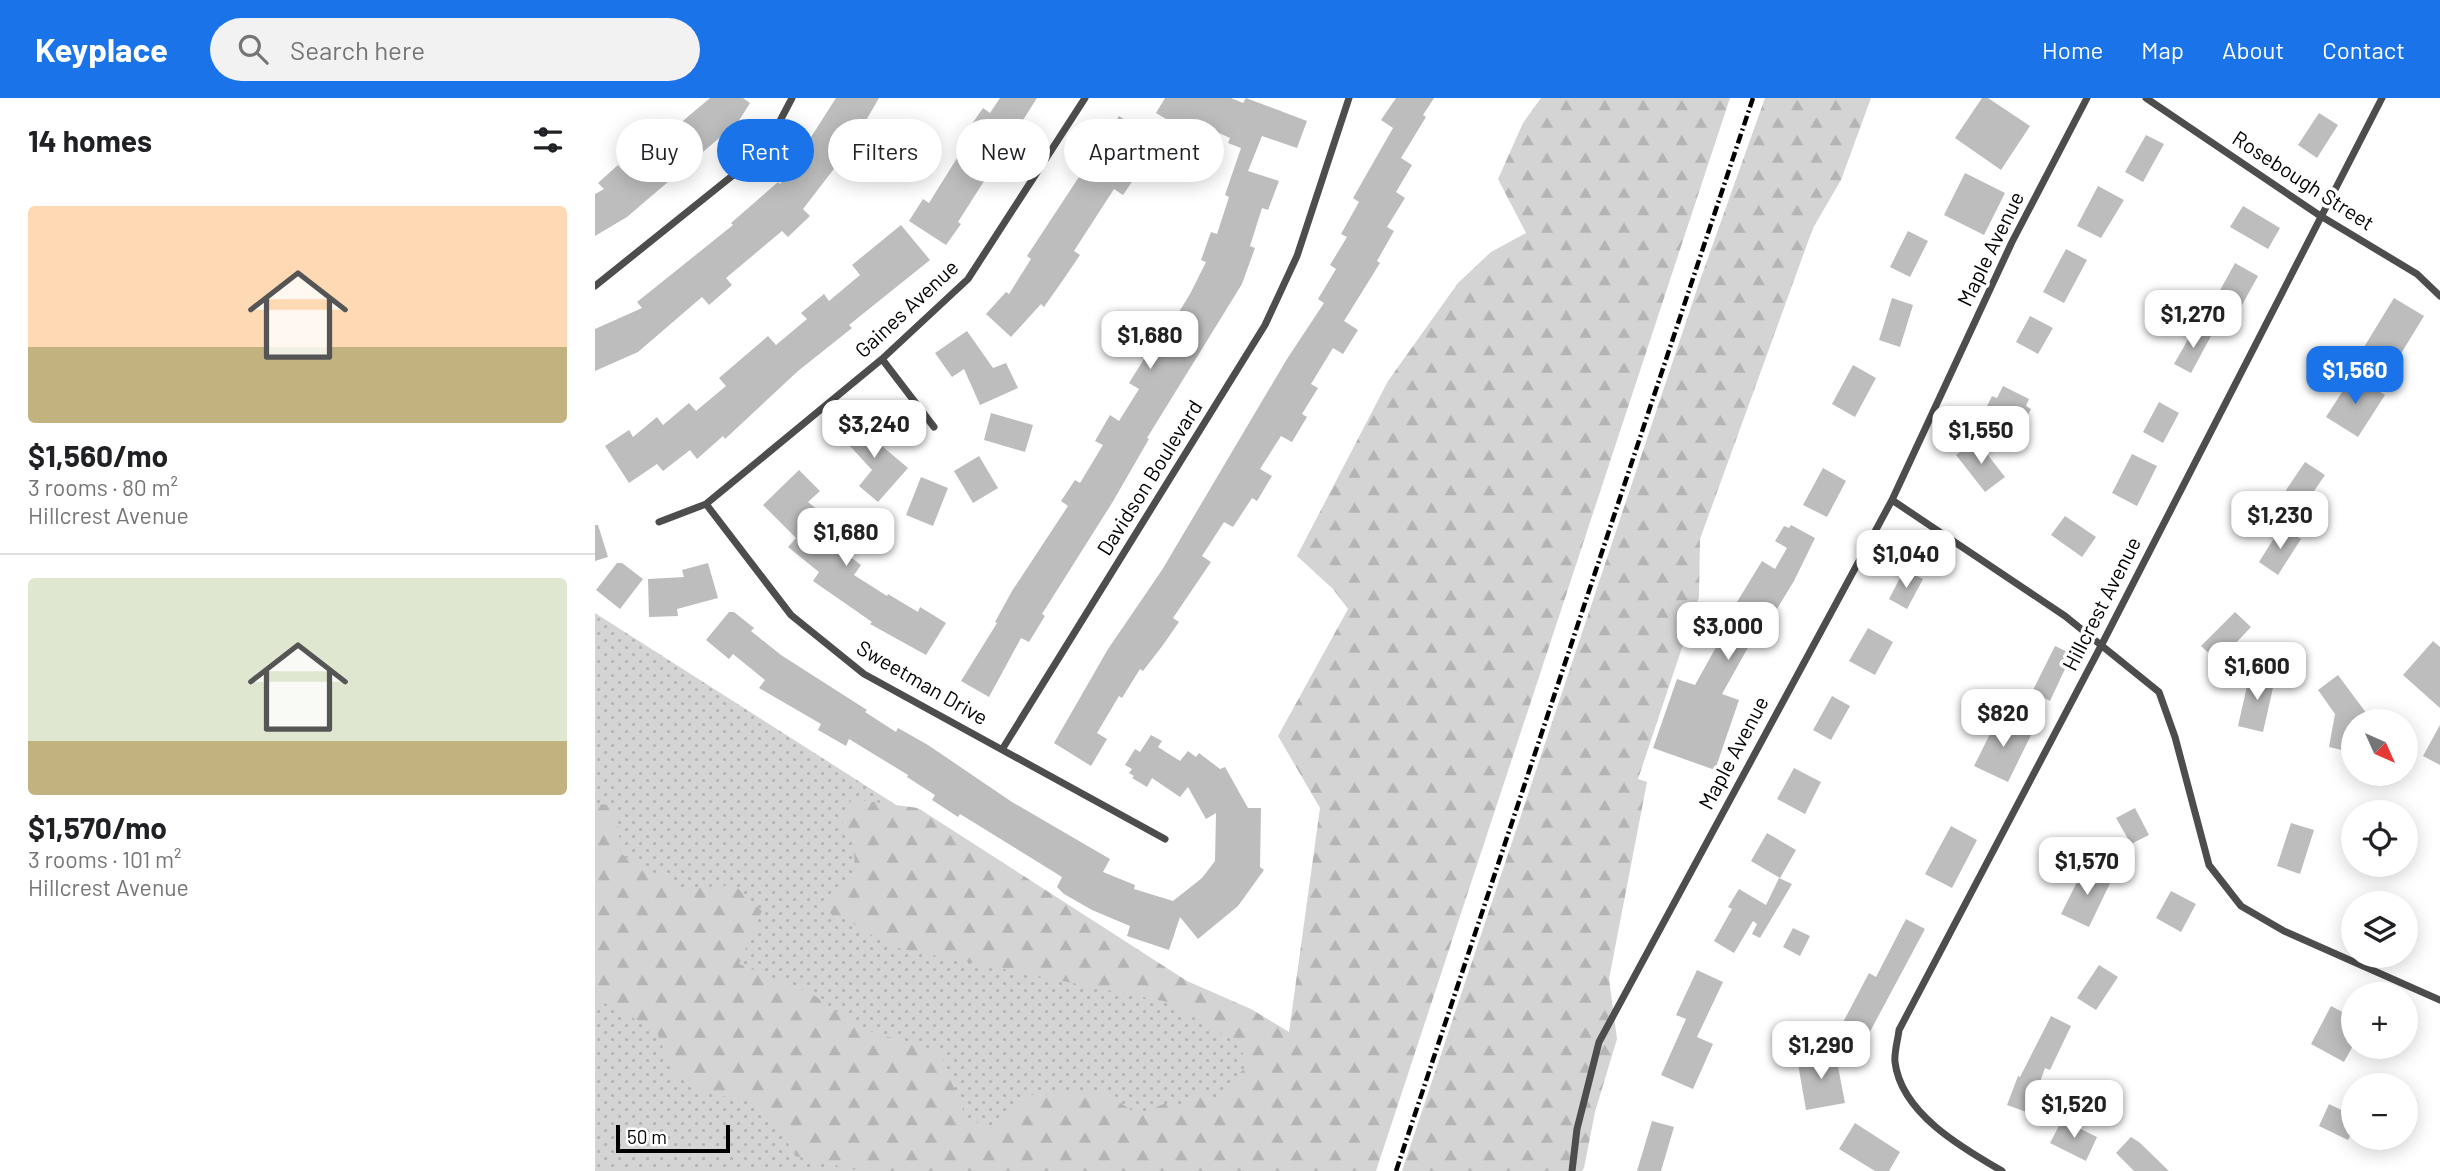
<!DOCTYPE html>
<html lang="en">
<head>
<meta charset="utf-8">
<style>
	body { margin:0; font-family:Barlow,sans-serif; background:#f2f2f2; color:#202124; height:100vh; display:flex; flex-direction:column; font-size:26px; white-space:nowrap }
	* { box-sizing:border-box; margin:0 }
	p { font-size:23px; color:#757577 }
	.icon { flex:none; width:38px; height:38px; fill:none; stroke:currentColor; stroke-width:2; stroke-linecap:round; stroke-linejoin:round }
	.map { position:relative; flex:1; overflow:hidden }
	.sheet { display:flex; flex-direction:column; background:#fff; width:595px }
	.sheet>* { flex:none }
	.hud { position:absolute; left:21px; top:21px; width:665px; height:63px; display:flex; gap:14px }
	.needle { width:46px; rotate:135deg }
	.buttons { position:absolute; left:1746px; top:611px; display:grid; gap:14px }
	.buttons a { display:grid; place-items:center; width:77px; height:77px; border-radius:50%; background:#fff; box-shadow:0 4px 18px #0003; font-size:35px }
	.scale { position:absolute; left:21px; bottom:18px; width:114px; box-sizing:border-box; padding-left:7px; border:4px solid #000; border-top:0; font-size:19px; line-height:24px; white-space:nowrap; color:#000; -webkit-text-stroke:5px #fff; paint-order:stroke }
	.price { position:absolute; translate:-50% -60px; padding:0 16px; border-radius:14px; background:#fff; color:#222; font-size:23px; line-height:46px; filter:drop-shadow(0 2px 4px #0008) }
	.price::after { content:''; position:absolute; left:50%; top:42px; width:21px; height:16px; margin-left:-10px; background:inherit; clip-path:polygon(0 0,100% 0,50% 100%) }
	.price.current { background:#1a73e8; color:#fff }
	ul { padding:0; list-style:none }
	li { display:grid; align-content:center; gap:14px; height:371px; padding:0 28px }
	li+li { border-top:2px solid #e0e0e0 }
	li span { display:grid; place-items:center; height:217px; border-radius:7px; color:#555 }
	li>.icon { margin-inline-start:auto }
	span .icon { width:126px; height:126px; fill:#fffc; stroke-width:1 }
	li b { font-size:30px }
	h2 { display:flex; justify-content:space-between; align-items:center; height:84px; padding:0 28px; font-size:30px }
	.chip { padding:0 24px; border-radius:32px; background:#fff; box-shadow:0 4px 18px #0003; font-size:24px; line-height:63px }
	.chip.current { background:#1a73e8; color:#fff }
	header { display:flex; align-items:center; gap:42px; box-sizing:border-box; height:98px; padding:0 35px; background:#1a73e8; color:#fff }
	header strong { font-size:33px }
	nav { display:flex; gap:38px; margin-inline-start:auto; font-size:24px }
	.search { width:490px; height:63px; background:#f2f2f2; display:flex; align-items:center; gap:18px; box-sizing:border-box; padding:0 24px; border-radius:38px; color:#757577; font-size:26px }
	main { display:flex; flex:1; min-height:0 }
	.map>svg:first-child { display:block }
	.green { fill:url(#green-dots) }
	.forest { fill:url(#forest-firs) }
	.building { fill:#bdbdbd }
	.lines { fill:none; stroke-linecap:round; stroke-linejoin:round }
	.street { stroke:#4d4d4d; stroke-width:7 }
	.rail { stroke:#000; stroke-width:4.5; stroke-dasharray:10 3.5 2 3.5; stroke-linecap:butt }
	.labels { text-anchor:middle; stroke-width:7; stroke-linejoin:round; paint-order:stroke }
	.street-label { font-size:21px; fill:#000; stroke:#fff }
</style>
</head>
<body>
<header>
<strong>Keyplace</strong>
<div class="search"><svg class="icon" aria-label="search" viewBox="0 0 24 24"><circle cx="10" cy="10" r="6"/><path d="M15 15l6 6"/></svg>Search here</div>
<nav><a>Home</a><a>Map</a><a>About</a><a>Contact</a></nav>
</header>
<main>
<section class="sheet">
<h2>14 homes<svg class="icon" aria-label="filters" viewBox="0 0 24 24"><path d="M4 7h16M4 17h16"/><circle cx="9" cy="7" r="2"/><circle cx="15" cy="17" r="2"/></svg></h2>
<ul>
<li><span style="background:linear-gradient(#ffd9b3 65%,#c2b280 0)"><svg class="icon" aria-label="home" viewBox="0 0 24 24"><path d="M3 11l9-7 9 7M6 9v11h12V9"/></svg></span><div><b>$1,560/mo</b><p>3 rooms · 80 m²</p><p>Hillcrest Avenue</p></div></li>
<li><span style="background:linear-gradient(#dfe7d0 75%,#c2b280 0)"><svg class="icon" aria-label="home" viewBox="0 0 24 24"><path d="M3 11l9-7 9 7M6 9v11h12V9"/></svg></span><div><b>$1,570/mo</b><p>3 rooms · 101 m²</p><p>Hillcrest Avenue</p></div></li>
</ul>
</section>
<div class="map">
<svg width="1845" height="1073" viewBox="0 0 1845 1073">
	<defs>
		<pattern id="green-dots" width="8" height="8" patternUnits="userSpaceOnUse" patternTransform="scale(1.75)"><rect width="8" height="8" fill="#d4d4d4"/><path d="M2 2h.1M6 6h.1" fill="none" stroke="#b4b4b4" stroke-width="1.8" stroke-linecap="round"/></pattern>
		<pattern id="forest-firs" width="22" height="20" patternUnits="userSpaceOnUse" patternTransform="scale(1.75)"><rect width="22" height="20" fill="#d4d4d4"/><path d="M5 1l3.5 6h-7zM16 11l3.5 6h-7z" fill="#b4b4b4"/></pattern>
	</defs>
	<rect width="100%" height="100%" fill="#fff"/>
	<!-- green -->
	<path class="green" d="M 0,515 L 742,988 L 715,1073 L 0,1073 Z"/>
	<!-- forest -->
	<path class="forest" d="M 946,0 L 1135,0 L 781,1073 L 265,1073 L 200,1058 L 179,1021 L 148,1001 L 119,997 L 79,978 L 61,932 L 0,900 L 0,706 L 21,707 L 26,756 L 88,791 L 139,787 L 167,813 L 144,866 L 216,895 L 264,930 L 344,954 L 371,1019 L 398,1033 L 436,997 L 509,994 L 542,1016 L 569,1006 L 592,1006 L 600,994 L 610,995 L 618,1003 L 630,1001 L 637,984 L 652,967 L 644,946 L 573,904 L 297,849 L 250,821 L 238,819 L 228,803 L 260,780 L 259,748 L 245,720 L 257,701 L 323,710 L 592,883 L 656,911 L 694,934 L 725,710 L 683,638 L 753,511 L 738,491 L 702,458 L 793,283 L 863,185 L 896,154 L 931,135 L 903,81 L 928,25 Z
		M 1170,0 L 1276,0 L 1246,82 L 1218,130 L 1105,441 L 1104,499 L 1043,681 L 1052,684 L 1014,881 L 1022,941 L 1000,1014 L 989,1070 L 987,1073 L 807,1073 L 1104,185 Z"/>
	<!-- building -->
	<path class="building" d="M 115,0 L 148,0 L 155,5 L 143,24 L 32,119 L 0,138 L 0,96 L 9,91 L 3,85 L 23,67 L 28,73 L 81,25 L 83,27 Z
		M 241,0 L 284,0 L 255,50 L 208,111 L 215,118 L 193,139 L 187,133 L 131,180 L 137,187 L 114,207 L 107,199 L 43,254 L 0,273 L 0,231 L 47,210 L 42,204 L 138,127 L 136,125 L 183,84 L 185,86 L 210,55 L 207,53 Z
		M 405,0 L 442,0 L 363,124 L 366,126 L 351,147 L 314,123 L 328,101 L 334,105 L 377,36 L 372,33 L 388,10 L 395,15 Z
		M 570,0 L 636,0 L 648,5 L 651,0 L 712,23 L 702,50 L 667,38 L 653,73 L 684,83 L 673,112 L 667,110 L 655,148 L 660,150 L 647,186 L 552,340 L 554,341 L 517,405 L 447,516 L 450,518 L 434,544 L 426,540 L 394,599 L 366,583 L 402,525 L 400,524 L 417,493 L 473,408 L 466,403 L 480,382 L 485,385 L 508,347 L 500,343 L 515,317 L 524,323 L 544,291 L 534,285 L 549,261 L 554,263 L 595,196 L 611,164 L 606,162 L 616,134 L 622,136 L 634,99 L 630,97 L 646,50 L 633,45 L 635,40 L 593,21 L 588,31 L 561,15 Z
		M 801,0 L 839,0 L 828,17 L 831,19 L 806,60 L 817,67 L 801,94 L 810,100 L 792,129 L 799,133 L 782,163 L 785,165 L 749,223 L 763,232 L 748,256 L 738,250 L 716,286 L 723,290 L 707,316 L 712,319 L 697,344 L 686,338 L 665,371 L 677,378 L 662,403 L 657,400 L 638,429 L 629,424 L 607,458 L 616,464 L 578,520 L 584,524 L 568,547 L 548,573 L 545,571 L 527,600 L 524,598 L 502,635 L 512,641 L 496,668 L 459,645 L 513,551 L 567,472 L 692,261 L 729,205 L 723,201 L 741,171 L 735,167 L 752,139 L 746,136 L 764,104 L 758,100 L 798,30 L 786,22 Z
		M 1387,0 L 1393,0 L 1435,28 L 1406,72 L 1360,40 Z
		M 1724,15 L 1743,27 L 1722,60 L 1703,47 Z
		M 524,18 L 555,38 L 537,67 L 545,72 L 528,97 L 519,91 L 479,153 L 485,157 L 468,182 L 449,209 L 446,206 L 416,239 L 391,216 L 411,194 L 414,196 L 436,161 L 432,158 Z
		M 1551,37 L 1569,46 L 1548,84 L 1530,74 Z
		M 1370,75 L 1410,95 L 1389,137 L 1349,117 Z
		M 1503,88 L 1529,102 L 1506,140 L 1482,128 Z
		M 1648,108 L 1685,130 L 1673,151 L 1635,129 Z
		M 306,127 L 335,162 L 254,227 L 257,230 L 203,273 L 130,341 L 128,338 L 102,361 L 95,352 L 68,373 L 62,366 L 34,385 L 10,348 L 34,332 L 38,339 L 62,319 L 68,327 L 94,305 L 101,313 L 131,288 L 124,280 L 173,238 L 181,247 L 212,221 L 206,215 L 229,196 L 234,203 L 265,177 L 257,167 Z
		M 1313,133 L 1333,143 L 1315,179 L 1295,169 Z
		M 1471,151 L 1492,162 L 1469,205 L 1448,194 Z
		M 1640,165 L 1663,178 L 1641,218 L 1618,205 Z
		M 1297,200 L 1318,207 L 1305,249 L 1284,242 Z
		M 1799,200 L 1829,218 L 1796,272 L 1766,254 Z
		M 1435,218 L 1458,230 L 1443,256 L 1421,244 Z
		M 1600,229 L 1616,238 L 1596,275 L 1579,266 Z
		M 372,233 L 398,270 L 411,265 L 423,290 L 385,307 L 369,271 L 357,279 L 340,255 Z
		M 1258,267 L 1281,280 L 1260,319 L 1237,306 Z
		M 1758,277 L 1790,297 L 1763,339 L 1731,319 Z
		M 1408,288 L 1434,301 L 1431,308 L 1436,311 L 1425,333 L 1389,314 L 1397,298 L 1402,300 Z
		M 1564,304 L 1584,315 L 1568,345 L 1548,334 Z
		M 396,315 L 438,327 L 430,354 L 389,342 Z
		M 263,319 L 283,341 L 281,343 L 313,370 L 283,404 L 264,388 L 277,372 L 244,336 Z
		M 1381,342 L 1410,379 L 1390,394 L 1361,357 Z
		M 1537,356 L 1562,368 L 1542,408 L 1517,395 Z
		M 384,358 L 403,390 L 378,405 L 359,373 Z
		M 1710,364 L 1730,377 L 1707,411 L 1687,398 Z
		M 1228,370 L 1251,383 L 1232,419 L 1208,407 Z
		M 204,372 L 225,393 L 213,404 L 247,432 L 236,444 L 266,467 L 259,477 L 292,498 L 293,496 L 323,514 L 325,509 L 351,525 L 331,557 L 275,526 L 277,524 L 218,483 L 224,474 L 193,449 L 201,440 L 168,407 Z
		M 326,379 L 353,390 L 338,428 L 311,417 Z
		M 1470,418 L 1501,439 L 1487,459 L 1456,437 Z
		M 0,427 L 3,427 L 13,459 L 0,463 Z
		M 1196,427 L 1220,440 L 1199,483 L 1174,524 L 1169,521 L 1127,596 L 1144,602 L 1120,672 L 1058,650 L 1082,581 L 1100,587 L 1145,506 L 1142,504 L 1167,463 L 1180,471 L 1192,450 L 1180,443 L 1189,428 L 1194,430 Z
		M 1686,429 L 1706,441 L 1683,477 L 1664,464 Z
		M 22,465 L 27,465 L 48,481 L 25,511 L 1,492 Z
		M 113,465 L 123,500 L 82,511 L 83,518 L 54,519 L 53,481 L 89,479 L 87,472 Z
		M 1313,474 L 1328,481 L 1312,511 L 1294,501 L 1306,478 L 1310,480 Z
		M 134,514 L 139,514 L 159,530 L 156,533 L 186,557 L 272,612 L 270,614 L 301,634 L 303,630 L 333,647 L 417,704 L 515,761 L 508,774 L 540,787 L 539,791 L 578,803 L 607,780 L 620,763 L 621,715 L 611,721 L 593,689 L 585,699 L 557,680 L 552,689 L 537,680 L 539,678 L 534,675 L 537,671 L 530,667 L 540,651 L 545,654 L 556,637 L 567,643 L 563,649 L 585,663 L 593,653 L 601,659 L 604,655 L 625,671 L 630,669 L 653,710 L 666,710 L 665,769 L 669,772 L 643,808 L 603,841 L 585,819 L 574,852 L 532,838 L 535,828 L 497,812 L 469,796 L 462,789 L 467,779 L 365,716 L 363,719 L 337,702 L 340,697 L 312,679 L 313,677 L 254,641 L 251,648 L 223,632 L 226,626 L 164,590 L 170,582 L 138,556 L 134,561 L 111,542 Z
		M 1640,514 L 1656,529 L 1623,564 L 1606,548 Z
		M 1273,530 L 1298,544 L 1280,577 L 1254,563 Z
		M 1838,543 L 1845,549 L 1845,610 L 1808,577 Z
		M 1460,548 L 1477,556 L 1455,603 L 1437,594 Z
		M 1655,575 L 1680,581 L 1668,634 L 1643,628 Z
		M 1743,577 L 1772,616 L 1759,623 L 1751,653 L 1734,649 L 1740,616 L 1723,592 Z
		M 1237,598 L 1255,608 L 1236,642 L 1218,632 Z
		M 1404,618 L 1437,635 L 1413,684 L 1379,668 Z
		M 1845,627 L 1845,667 L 1828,658 Z
		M 1199,670 L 1226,684 L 1210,716 L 1182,701 Z
		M 1540,710 L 1554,737 L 1536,746 L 1521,720 Z
		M 1696,725 L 1719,732 L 1705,776 L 1682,768 Z
		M 1356,728 L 1382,742 L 1357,790 L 1330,776 Z
		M 1172,735 L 1201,752 L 1185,780 L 1156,763 Z
		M 1490,768 L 1517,781 L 1494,829 L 1466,816 Z
		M 1184,780 L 1197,786 L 1165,840 L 1157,836 L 1162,826 L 1158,823 L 1139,855 L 1119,843 L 1137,811 L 1133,809 L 1144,791 L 1171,807 Z
		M 1576,793 L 1601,806 L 1586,834 L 1561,820 Z
		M 1311,821 L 1330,831 L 1270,943 L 1245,930 L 1274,875 L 1281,879 Z
		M 1198,830 L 1215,838 L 1205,858 L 1188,849 Z
		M 1504,867 L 1523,879 L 1501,912 L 1482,900 Z
		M 1102,872 L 1128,884 L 1102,939 L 1118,946 L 1098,991 L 1066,977 L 1091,921 L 1081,917 Z
		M 1736,908 L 1759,920 L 1759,946 L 1749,964 L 1716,946 Z
		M 1456,918 L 1476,928 L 1455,972 L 1450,970 L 1434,1015 L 1412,1007 L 1423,978 L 1425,979 Z
		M 1240,953 L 1250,1005 L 1211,1012 L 1202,960 Z
		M 1734,1006 L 1759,1018 L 1759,1031 L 1753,1042 L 1724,1028 Z
		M 1467,1022 L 1502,1039 L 1491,1063 L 1455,1045 Z
		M 1057,1023 L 1079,1029 L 1066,1073 L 1042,1073 Z
		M 1260,1025 L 1305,1054 L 1294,1073 L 1280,1073 L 1244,1051 Z
		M 1536,1039 L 1544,1044 L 1574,1073 L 1539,1073 L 1521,1055 Z"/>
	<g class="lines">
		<!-- street -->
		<path class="street" d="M 1551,0 L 1724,117 L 1822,176 L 1845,198
			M 0,188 L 152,66 L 176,40 L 197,0
			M 287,261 L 339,329
			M 1297,402 L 1470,518 L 1564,594 L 1580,639 L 1614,767 L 1646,808 L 1689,833 L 1845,902
			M 111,406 L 196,517 L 269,576 L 570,741
			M 64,424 L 111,406 L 287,261 L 373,181 L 490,0
			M 408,650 L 670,227 L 702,158 L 754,0
			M 977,1073 L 982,1031 L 1004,944 L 1297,402 L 1417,144 L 1492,0
			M 1407,1073 C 1367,1050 1306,1015 1300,964 C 1299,954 1303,942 1304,932 L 1507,546 L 1787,0"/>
		<!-- rail -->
		<path class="rail" d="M 801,1073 L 1158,0"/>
	</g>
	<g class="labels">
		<!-- street labels -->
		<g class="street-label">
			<text transform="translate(1708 83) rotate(33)" y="7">Rosebough Street</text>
			<text transform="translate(1396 151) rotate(-64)" y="7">Maple Avenue</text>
			<text transform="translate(312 211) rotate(-43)" y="7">Gaines Avenue</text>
			<text transform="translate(555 380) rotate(-58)" y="7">Davidson Boulevard</text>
			<text transform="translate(1507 506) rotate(-63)" y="7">Hillcrest Avenue</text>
			<text transform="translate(327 585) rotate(30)" y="7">Sweetman Drive</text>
			<text transform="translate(1139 655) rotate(-62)" y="7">Maple Avenue</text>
		</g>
	</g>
</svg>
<div class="buttons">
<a><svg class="needle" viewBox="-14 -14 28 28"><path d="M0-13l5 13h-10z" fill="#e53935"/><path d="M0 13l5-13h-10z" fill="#757577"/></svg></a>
<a><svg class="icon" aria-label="locate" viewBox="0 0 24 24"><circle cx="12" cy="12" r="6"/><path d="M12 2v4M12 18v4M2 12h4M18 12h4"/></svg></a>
<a><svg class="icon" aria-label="layers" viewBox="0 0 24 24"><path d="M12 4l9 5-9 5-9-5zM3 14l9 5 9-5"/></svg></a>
<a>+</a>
<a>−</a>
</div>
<div class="scale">50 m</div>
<b class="price" style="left:1598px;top:252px">$1,270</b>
<b class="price" style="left:555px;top:273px">$1,680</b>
<b class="price current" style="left:1760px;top:308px">$1,560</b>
<b class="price" style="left:279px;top:362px">$3,240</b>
<b class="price" style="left:1386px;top:368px">$1,550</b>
<b class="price" style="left:1685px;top:453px">$1,230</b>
<b class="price" style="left:251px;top:470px">$1,680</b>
<b class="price" style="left:1311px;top:492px">$1,040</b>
<b class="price" style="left:1133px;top:564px">$3,000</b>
<b class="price" style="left:1662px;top:604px">$1,600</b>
<b class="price" style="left:1408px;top:651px">$820</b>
<b class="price" style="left:1492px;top:799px">$1,570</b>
<b class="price" style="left:1226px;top:983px">$1,290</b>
<b class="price" style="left:1479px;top:1042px">$1,520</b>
<div class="hud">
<a class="chip">Buy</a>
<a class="chip current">Rent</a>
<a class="chip">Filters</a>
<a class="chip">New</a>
<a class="chip">Apartment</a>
</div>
</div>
</main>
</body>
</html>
